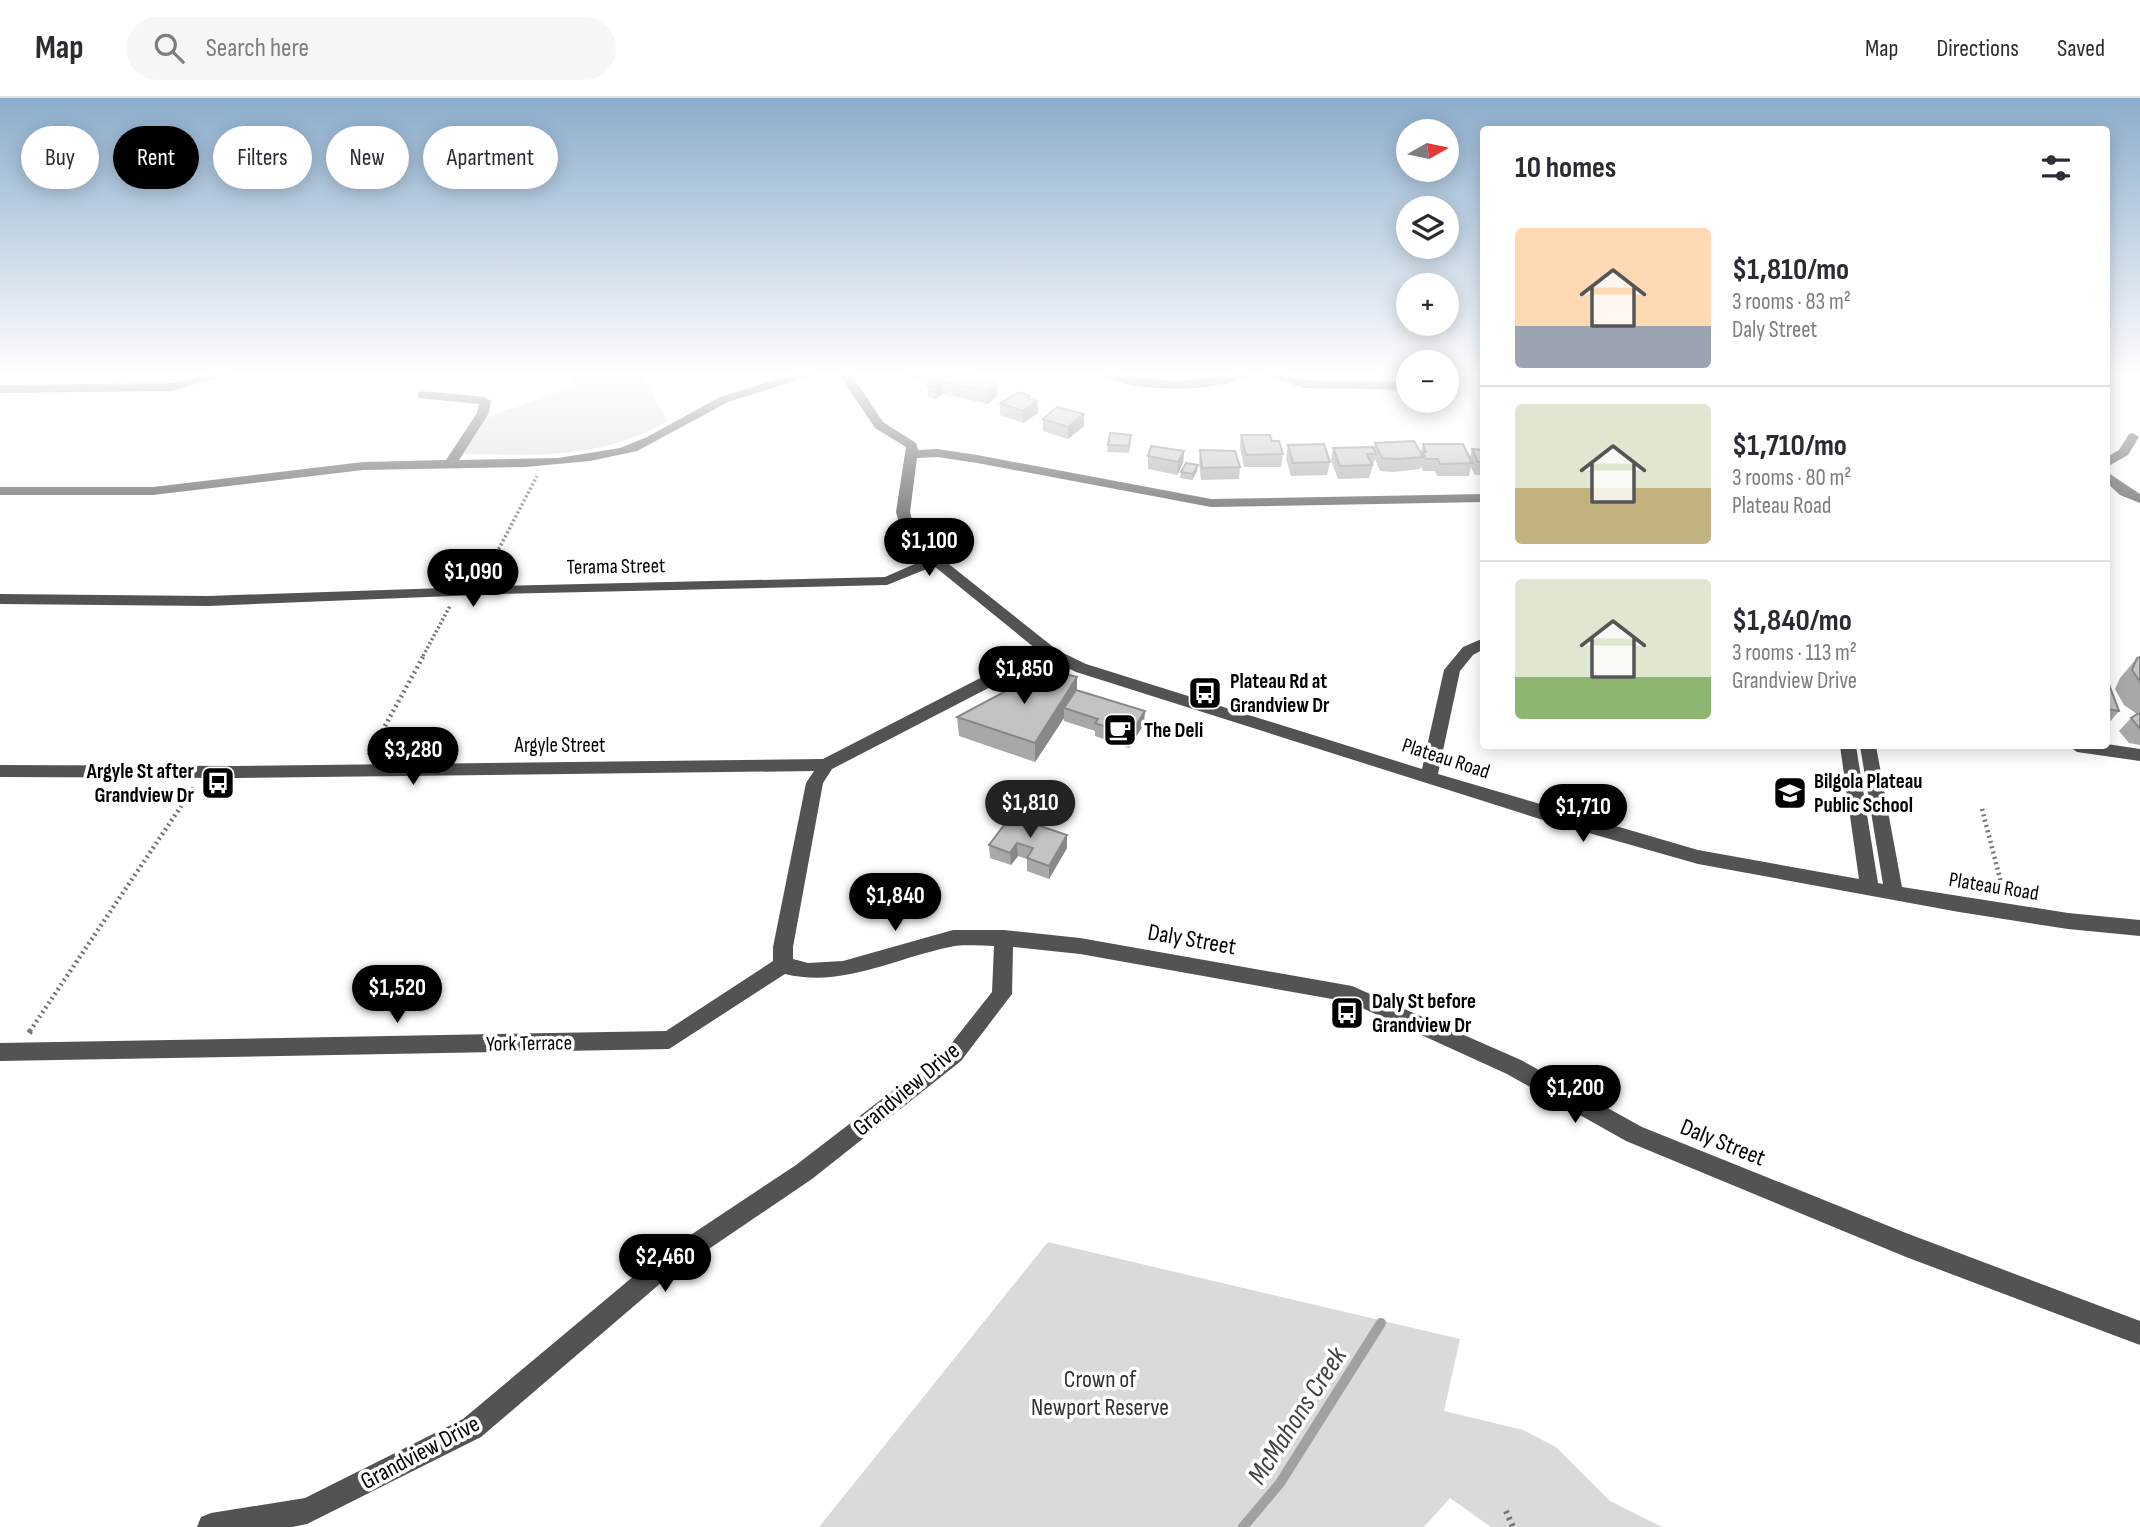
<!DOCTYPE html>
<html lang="en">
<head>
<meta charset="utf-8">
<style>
	body { margin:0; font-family:"Sofia Sans Condensed",sans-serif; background:#f7f7f7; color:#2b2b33; height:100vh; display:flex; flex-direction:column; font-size:26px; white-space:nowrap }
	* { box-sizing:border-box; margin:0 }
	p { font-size:23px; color:#7c7c81 }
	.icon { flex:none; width:38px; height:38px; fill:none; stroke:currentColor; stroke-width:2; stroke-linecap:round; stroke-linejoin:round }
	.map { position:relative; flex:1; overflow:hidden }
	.panel { position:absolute; left:1480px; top:28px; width:630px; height:623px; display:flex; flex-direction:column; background:#fff; border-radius:7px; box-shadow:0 4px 18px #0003 }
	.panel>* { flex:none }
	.banner { position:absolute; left:21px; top:28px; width:665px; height:63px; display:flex; gap:14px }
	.needle { width:46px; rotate:81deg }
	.controls { position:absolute; left:1396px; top:21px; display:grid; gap:14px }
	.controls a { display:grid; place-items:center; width:63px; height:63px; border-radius:50%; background:#fff; box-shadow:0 4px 18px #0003; font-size:35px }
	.price { position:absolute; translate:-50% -60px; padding:0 16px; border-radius:24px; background:#000; color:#fff; font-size:23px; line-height:46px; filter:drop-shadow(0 2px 4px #0008) }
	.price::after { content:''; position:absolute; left:50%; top:42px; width:21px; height:16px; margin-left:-10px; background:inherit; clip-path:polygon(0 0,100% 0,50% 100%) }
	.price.current { background:#222; color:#fff }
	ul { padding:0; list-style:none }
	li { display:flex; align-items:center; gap:21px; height:175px; padding:0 35px }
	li+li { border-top:2px solid #e1e1e2 }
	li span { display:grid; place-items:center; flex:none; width:196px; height:140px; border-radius:7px; color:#555 }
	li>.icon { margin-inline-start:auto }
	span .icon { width:84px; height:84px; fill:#fffc; stroke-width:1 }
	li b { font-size:30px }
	h2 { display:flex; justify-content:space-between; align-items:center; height:84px; padding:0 35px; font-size:30px }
	.pill { padding:0 24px; border-radius:32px; background:#fff; box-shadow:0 4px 18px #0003; font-size:24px; line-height:63px }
	.pill.current { background:#000; color:#fff }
	header { display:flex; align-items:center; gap:42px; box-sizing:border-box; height:98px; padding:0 35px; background:#fff; border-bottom:2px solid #e1e1e2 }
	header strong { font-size:33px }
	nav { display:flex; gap:38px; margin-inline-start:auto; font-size:24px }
	.search { width:490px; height:63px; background:#f7f7f7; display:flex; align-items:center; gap:18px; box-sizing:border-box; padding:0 24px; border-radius:38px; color:#7c7c81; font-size:26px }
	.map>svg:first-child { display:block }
	.green { fill:#dadada }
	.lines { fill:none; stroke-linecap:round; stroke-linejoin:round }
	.stream { stroke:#a1a1a1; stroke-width:10 }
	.path-far2 { stroke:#757575; stroke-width:3.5; stroke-dasharray:2 2.5; stroke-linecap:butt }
	.path-far1 { stroke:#757575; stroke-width:4.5; stroke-dasharray:2 3.5; stroke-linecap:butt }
	.path { stroke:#757575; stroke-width:6; stroke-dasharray:2.5 4.5; stroke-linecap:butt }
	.minor { fill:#535353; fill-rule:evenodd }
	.wall { fill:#a8a8a8 }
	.shaded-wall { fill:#888 }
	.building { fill:#c3c3c3; stroke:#888; stroke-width:2 }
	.labels { text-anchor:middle; stroke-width:7; stroke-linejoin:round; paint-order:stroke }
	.street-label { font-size:21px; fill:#000; stroke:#fff }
	.poi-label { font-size:21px; font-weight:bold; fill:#000; stroke:#fff; text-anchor:start }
	.near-street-label { font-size:24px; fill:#000; stroke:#fff }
	.near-park-label { font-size:24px; fill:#313131; stroke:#fff }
	.near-water-label { font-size:28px; font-style:italic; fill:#424242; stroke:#fff }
</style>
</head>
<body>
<header>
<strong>Map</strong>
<div class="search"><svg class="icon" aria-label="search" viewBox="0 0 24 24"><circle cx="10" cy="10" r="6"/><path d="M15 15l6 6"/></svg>Search here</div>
<nav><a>Map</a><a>Directions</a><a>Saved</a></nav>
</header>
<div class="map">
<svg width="2140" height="1429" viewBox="0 0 2140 1429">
	<rect width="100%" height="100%" fill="#fff"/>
	<!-- green -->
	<path class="green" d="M 577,276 L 644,276 L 642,278 L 668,323 C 599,362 539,357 462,356 L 473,324 L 569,290 Z
		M 1048,1144 L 1460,1241 L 1444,1313 L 1523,1332 L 1556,1349 L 1610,1403 L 1662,1429 L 1491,1429 L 1450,1400 L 1424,1429 L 819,1429 Z"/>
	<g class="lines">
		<!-- stream -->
		<path class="stream" d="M 1243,1429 L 1280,1385 L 1381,1225"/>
		<!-- path-far2 -->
		<path class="path-far2" d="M 484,479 L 537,378
			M 423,558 L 450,508"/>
		<!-- path-far1 -->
		<path class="path-far1" d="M 369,657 L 424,557
			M 1982,711 L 2004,796
			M 30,933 L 194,689"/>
		<!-- path -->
		<path class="path" d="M 29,935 L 32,931
			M 1506,1413 L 1513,1429"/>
		<!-- minor -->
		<path class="minor" d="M 212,276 L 231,276 L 172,293 L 0,295 L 0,287 L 172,285 Z
			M 795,276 L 817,276 L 728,304 L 637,353 L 590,363 L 525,369 L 363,372 L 153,397 L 0,397 L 0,389 L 153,389 L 363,364 L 446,362 L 477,315 L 479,306 L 418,300 L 418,294 L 422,293 L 485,299 L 491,303 L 489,315 L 459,362 L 558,360 L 620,350 L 647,339 L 720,299 Z
			M 839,276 L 851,276 L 883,324 L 916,345 L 918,352 L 937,351 L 977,357 L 1211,401 L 1484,396 L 1484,404 L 1211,409 L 977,365 L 937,359 L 917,360 L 910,414 L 916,436 L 940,459 L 1057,552 L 1086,566 L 1422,671 L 1444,572 L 1463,549 L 1484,540 L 1484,551 L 1473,557 L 1460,573 L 1438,676 L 1698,752 L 1859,781 L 1840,648 L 1856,648 L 1878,785 L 1883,786 L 1860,648 L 1876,648 L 1902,789 L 2068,815 L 2140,822 L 2140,838 L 2068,831 L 1959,814 L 1698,766 L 1543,722 L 1076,574 L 1052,562 L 1004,582 L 832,671 L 823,685 L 793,849 L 793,861 L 808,865 L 843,863 L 953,832 L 1004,832 L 1080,840 L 1352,888 L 1521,962 L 1642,1029 L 1906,1135 L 2140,1223 L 2140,1247 L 1906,1159 L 1626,1043 L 1507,976 L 1349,904 L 1080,856 L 1013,849 L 1012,896 L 961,963 L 812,1081 L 669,1178 L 481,1339 L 307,1426 L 292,1429 L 197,1429 L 201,1419 L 211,1415 L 305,1400 L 463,1321 L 653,1162 L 796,1067 L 947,951 L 992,894 L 994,848 C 980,848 964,846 950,849 C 895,860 843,890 785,876 L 669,951 L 0,963 L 0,945 L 666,933 L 773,863 L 773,849 L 806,685 L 814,673 L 236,680 L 0,679 L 0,667 L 236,668 L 823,661 L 992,574 L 1041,555 L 934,468 L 887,487 L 502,496 L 208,508 L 0,506 L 0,496 L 208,498 L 502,488 L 885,479 L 926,461 L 902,437 L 896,414 L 906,349 L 875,330 Z
			M 1101,276 L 1175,283 L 1249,276 C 1224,296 1126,295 1101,276 Z
			M 1260,276 L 1279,276 L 1304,282 L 1409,284 L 1409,292 L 1304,290 Z
			M 2133,335 L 2139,339 L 2128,357 L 2107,369 L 2107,359 L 2119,352 L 2129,336 Z
			M 2107,374 L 2140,396 L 2140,405 L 2120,397 L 2107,385 Z
			M 2107,646 L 2140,651 L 2140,663 L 2077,654 L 2069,648 Z"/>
	</g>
	<!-- wall -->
	<path class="wall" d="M 907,276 L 950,276 L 997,286 L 997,298 L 988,306 L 943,296 L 935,301 L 928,299 L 927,287 L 930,284 L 908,279 Z
		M 1030,298 L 1031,301 L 1037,303 L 1038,315 L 1023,325 L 1000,317 L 1000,305 Z
		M 1043,321 L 1084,328 L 1068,341 L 1043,333 Z
		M 1241,337 L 1272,343 L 1283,356 L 1281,369 L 1244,369 L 1240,349 Z
		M 1131,343 L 1129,355 L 1107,354 L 1108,347 Z
		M 1375,345 L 1421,354 L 1423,346 L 1470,360 L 1472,351 L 1484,352 L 1484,377 L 1475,377 L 1471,369 L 1469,378 L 1437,378 L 1435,373 L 1423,373 L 1421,368 L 1420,371 L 1394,374 L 1380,373 L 1375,361 L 1369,380 L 1338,381 L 1331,362 L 1333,350 L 1374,352 Z
		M 1288,347 L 1330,364 L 1327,377 L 1291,378 L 1286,360 Z
		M 1200,352 L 1240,369 L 1239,381 L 1201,382 L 1199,364 Z
		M 1184,353 L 1183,365 L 1177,377 L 1148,371 L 1148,358 Z
		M 1197,373 L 1192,382 L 1180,380 L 1181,374 Z
		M 2140,559 L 2140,647 L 2129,645 L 2119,633 L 2131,620 L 2137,616 L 2124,607 L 2115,591 L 2120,580 L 2137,560 Z
		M 2107,581 L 2119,613 L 2107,627 Z
		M 1077,592 L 1144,626 L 1129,650 L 1095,638 L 1095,633 L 1064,623 L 1064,620 L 1035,664 L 959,638 L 957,619 Z
		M 1067,737 L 1067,750 L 1049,781 L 1027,773 L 1027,761 L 1018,758 L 1011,767 L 990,760 L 989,747 Z"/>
	<!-- shaded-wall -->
	<path class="shaded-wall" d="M 942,284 L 943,296 L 935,301 L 934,289 Z
		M 997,286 L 997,298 L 988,306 L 987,293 Z
		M 1030,298 L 1031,308 L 1037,303 L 1038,315 L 1023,325 L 1023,313 L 1028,300 Z
		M 1084,316 L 1084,328 L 1068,341 L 1068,329 Z
		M 1184,353 L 1183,365 L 1177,377 L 1178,364 Z
		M 1198,367 L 1197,373 L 1192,382 L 1193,376 Z
		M 1077,579 L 1077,599 L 1064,610 L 1064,620 L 1035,664 L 1035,645 Z
		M 1145,613 L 1144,626 L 1129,650 L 1130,637 Z
		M 1067,737 L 1067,750 L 1049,781 L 1049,768 Z
		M 1017,745 L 1018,758 L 1011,767 L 1010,755 Z"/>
	<!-- building -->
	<path class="building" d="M 941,276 L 948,276 L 953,277 L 957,276 L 971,276 L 997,286 L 987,293 L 942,284 L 934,289 L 927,287 Z
		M 1019,294 L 1030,298 L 1028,300 L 1037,303 L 1023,313 L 1000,305 Z
		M 1057,309 L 1084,316 L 1068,329 L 1043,321 Z
		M 1110,335 L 1131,337 L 1129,348 L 1108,347 Z
		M 1241,337 L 1270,337 L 1272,343 L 1279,343 L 1283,356 L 1246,357 Z
		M 1414,343 L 1423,359 L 1397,361 L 1382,360 L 1375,345 Z
		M 1324,346 L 1330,364 L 1293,365 L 1288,347 Z
		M 1423,346 L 1463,346 L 1472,365 L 1440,366 L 1438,361 L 1426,361 L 1423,354 L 1426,354 Z
		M 1151,348 L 1184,353 L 1178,364 L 1148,358 Z
		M 1373,349 L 1376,356 L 1367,356 L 1372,367 L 1340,368 L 1333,350 Z
		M 1472,351 L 1484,352 L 1484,364 L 1478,364 Z
		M 1200,352 L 1235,353 L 1240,369 L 1202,370 Z
		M 1186,365 L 1198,367 L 1193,376 L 1181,374 Z
		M 2140,559 L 2140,584 L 2132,572 L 2137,560 Z
		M 1052,573 L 1077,579 L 1035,645 L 957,619 L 1042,574 Z
		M 2107,581 L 2119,613 L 2107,611 Z
		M 1076,592 L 1145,613 L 1130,637 L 1095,625 L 1098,621 L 1064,610 Z
		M 2137,616 L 2140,616 L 2140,631 L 2131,620 Z
		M 1011,718 L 1067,737 L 1049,768 L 1027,760 L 1033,750 L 1017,745 L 1010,755 L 989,747 Z"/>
	<!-- sky -->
	<linearGradient id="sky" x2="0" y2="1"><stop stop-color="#8baccc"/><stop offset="0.58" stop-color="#fff"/><stop offset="1" stop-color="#fff" stop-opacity="0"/></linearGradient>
	<rect width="2140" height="476" fill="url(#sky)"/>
	<!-- icons -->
	<defs>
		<symbol id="bus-square" viewBox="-11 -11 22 22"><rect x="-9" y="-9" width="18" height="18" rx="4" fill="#000" stroke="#fff"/><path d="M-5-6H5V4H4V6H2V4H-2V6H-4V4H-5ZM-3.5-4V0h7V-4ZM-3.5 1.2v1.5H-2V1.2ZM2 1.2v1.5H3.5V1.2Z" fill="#fff"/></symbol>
		<symbol id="cafe-square" viewBox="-11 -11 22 22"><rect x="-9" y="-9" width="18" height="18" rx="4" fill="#000" stroke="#fff"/><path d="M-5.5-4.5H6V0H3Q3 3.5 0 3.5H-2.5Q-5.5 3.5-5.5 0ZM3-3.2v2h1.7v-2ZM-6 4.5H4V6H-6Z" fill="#fff"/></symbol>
		<symbol id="school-square" viewBox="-11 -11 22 22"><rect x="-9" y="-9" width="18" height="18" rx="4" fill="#000" stroke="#fff"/><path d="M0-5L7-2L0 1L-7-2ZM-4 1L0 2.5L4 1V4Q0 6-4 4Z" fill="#fff"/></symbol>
	</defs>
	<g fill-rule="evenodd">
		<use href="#bus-square" x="1186" y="576" width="38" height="38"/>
		<use href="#cafe-square" x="1101" y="613" width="38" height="38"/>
		<use href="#bus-square" x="199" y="666" width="38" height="38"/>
		<use href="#school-square" x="1771" y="676" width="38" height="38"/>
		<use href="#bus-square" x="1328" y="896" width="38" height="38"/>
	</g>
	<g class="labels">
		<!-- street labels -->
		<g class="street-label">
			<text transform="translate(616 468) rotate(-1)" y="7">Terama Street</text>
			<text x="560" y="654">Argyle Street</text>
			<text transform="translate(1446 660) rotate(18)" y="7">Plateau Road</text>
			<text transform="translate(1994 788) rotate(9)" y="7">Plateau Road</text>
			<text transform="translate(529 945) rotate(-1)" y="7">York Terrace</text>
		</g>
		<!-- poi labels -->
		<g class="poi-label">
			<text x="1230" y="590">Plateau Rd at<tspan x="1230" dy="24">Grandview Dr</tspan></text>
			<text x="1144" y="639">The Deli</text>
			<text x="194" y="680" text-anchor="end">Argyle St after<tspan x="194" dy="24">Grandview Dr</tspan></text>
			<text x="1814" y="690">Bilgola Plateau<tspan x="1814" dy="24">Public School</tspan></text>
			<text x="1372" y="910">Daly St before<tspan x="1372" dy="24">Grandview Dr</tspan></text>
		</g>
		<!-- near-street labels -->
		<g class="near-street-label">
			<text transform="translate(1192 841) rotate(10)" y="8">Daly Street</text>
			<text transform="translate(906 991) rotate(-40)" y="8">Grandview Drive</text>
			<text transform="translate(1723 1044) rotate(22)" y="8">Daly Street</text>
			<text transform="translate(420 1354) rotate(-28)" y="8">Grandview Drive</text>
		</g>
		<!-- near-park labels -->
		<g class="near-park-label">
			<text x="1100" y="1289">Crown of<tspan x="1100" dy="28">Newport Reserve</tspan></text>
		</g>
		<!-- near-water labels -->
		<g class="near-water-label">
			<text transform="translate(1296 1317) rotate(-57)" y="10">McMahons Creek</text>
		</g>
	</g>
</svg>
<div class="controls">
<a><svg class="needle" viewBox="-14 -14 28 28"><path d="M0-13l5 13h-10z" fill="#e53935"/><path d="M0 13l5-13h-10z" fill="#7c7c81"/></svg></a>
<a><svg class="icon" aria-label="layers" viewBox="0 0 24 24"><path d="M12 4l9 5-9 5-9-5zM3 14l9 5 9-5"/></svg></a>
<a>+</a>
<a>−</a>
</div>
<b class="price" style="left:929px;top:480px">$1,100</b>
<b class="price" style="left:473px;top:511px">$1,090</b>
<b class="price" style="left:1024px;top:608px">$1,850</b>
<b class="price" style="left:413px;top:689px">$3,280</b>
<b class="price current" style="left:1030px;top:742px">$1,810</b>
<b class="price" style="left:1583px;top:746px">$1,710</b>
<b class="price" style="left:895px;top:835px">$1,840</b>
<b class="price" style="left:397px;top:927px">$1,520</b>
<b class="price" style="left:1575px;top:1027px">$1,200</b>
<b class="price" style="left:665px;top:1196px">$2,460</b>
<div class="banner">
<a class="pill">Buy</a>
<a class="pill current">Rent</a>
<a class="pill">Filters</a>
<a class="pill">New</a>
<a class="pill">Apartment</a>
</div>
<section class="panel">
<h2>10 homes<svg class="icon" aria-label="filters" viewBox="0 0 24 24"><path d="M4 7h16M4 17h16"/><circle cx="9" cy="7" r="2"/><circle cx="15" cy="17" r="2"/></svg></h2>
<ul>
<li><span style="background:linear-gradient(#ffd9b3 70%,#9aa5b1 0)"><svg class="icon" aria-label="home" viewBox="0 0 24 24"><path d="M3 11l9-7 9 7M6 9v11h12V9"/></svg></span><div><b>$1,810/mo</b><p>3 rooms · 83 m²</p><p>Daly Street</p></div></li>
<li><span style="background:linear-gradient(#dfe7d0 60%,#c2b280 0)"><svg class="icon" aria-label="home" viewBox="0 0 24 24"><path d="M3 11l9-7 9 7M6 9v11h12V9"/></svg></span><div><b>$1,710/mo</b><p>3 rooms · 80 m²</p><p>Plateau Road</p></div></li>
<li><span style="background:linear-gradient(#dfe7d0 70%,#8fb573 0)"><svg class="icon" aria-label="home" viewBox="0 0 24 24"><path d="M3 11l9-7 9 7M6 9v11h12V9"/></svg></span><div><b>$1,840/mo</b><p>3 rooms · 113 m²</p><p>Grandview Drive</p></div></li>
</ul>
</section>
</div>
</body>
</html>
